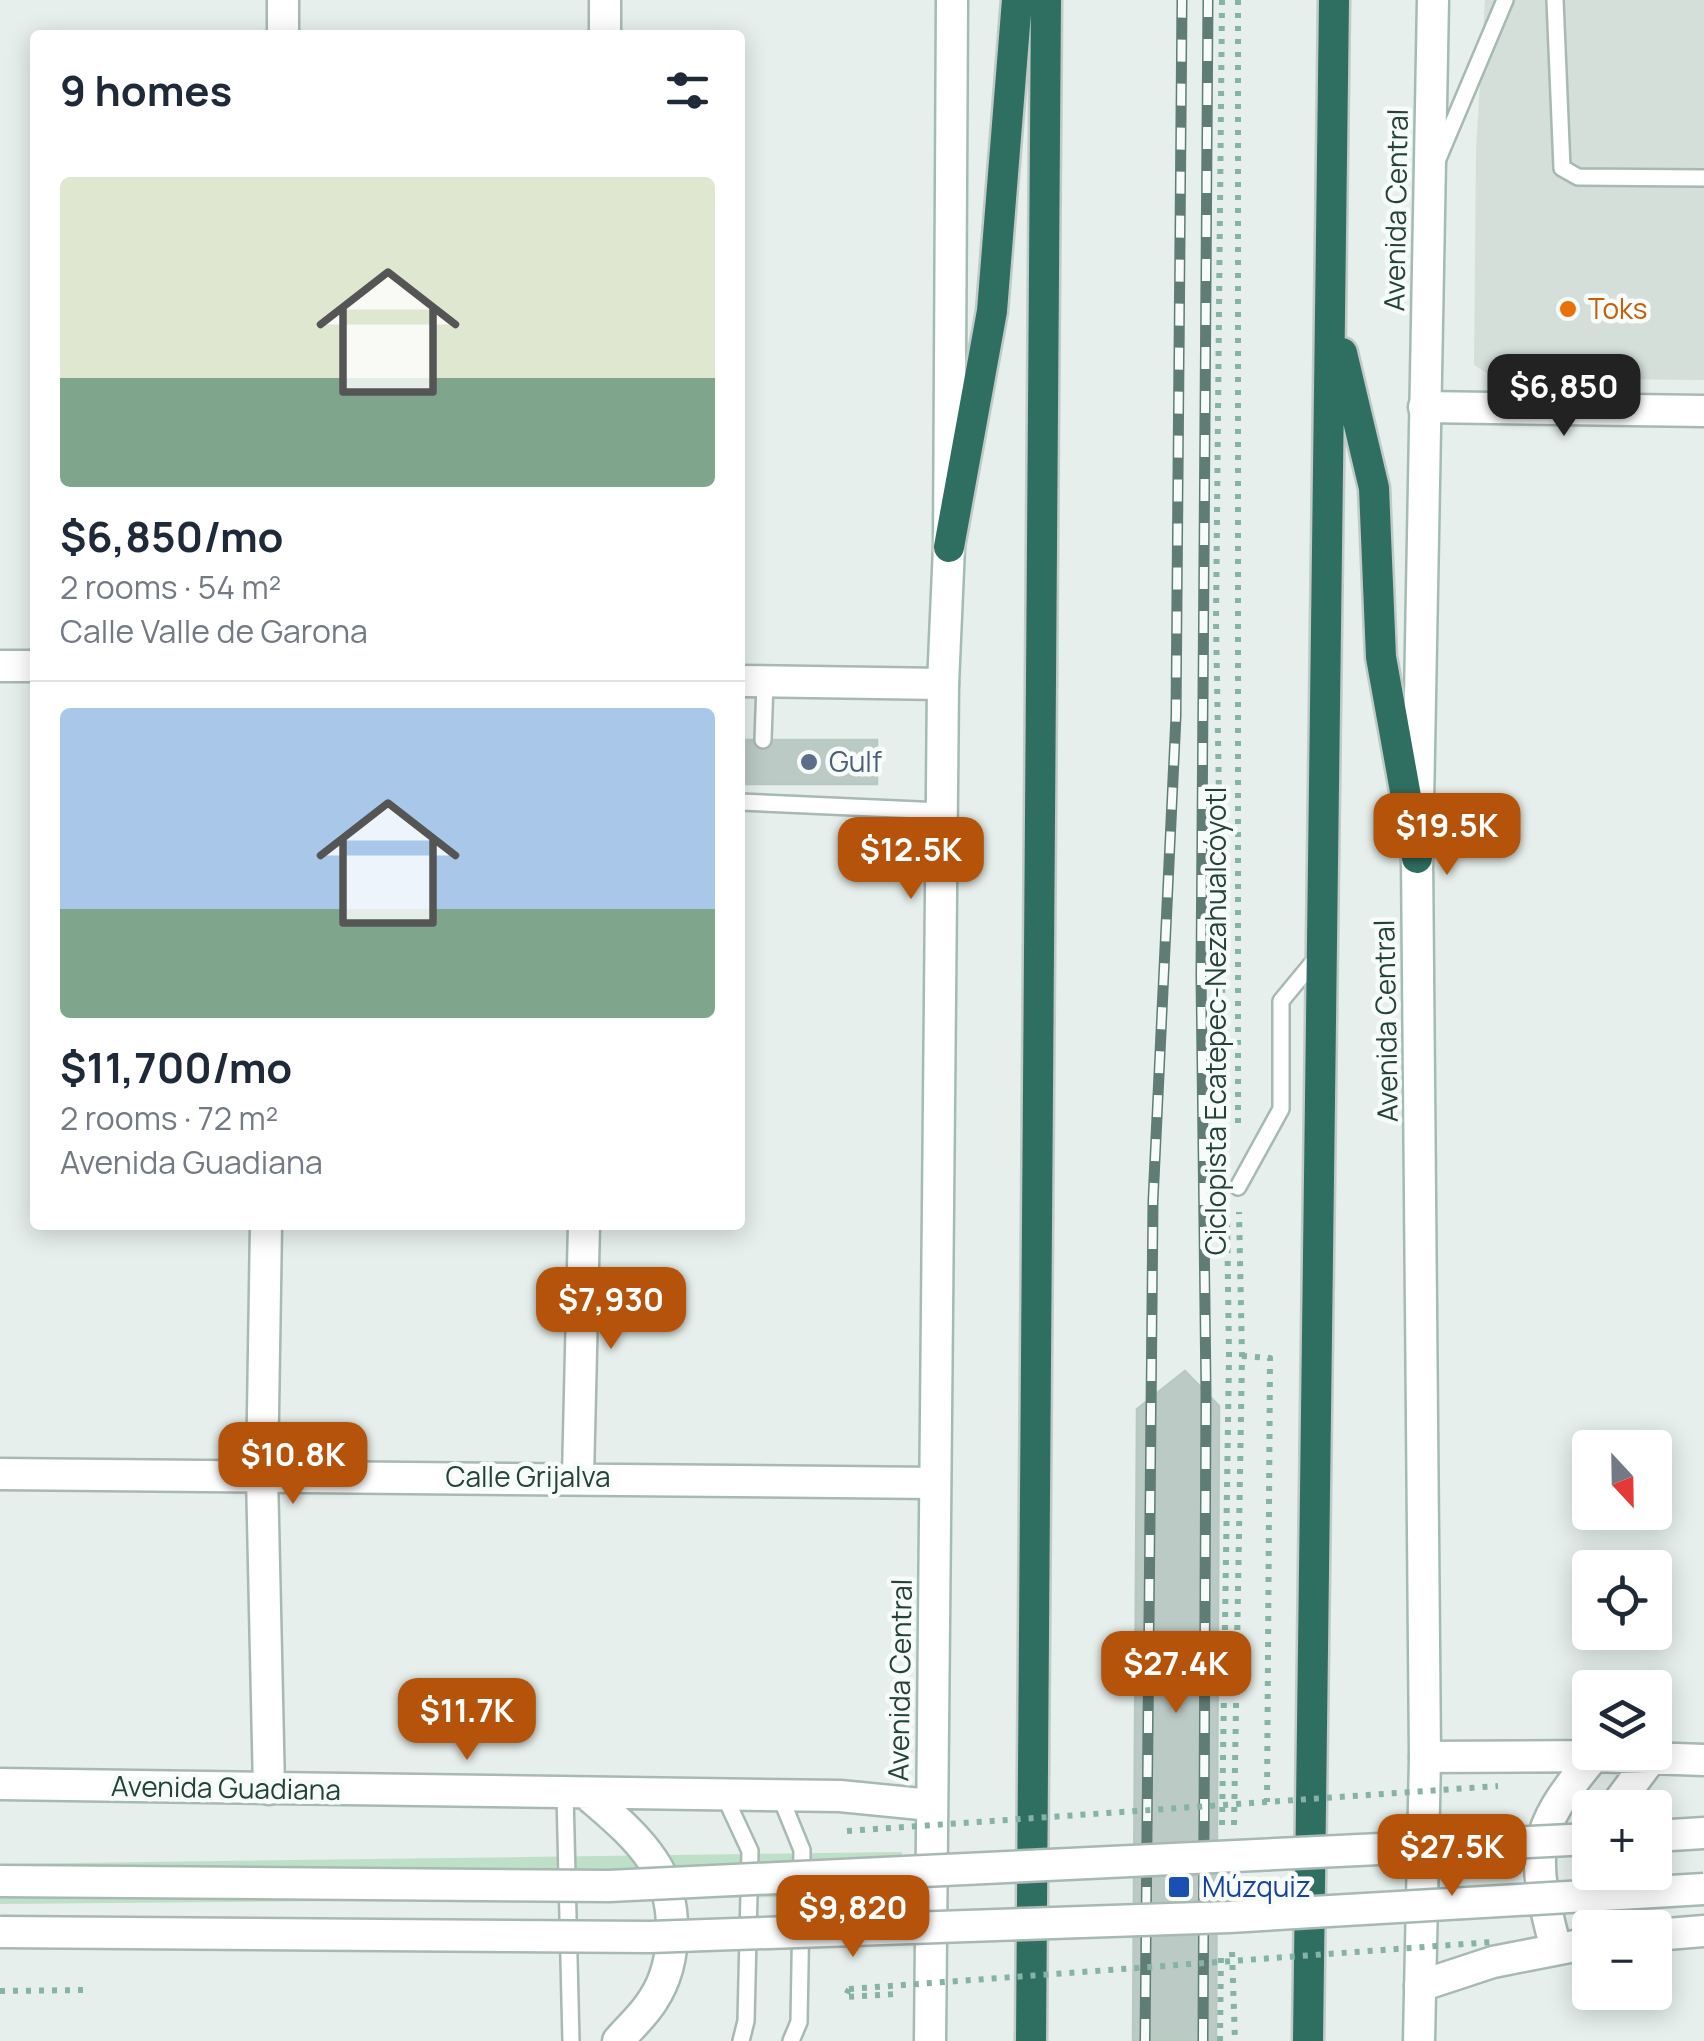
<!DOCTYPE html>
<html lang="en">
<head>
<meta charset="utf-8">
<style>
	body { margin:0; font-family:Manrope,sans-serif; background:#f2f2f3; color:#1f2937; height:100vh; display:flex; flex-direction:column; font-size:38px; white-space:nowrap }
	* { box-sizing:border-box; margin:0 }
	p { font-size:32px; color:#747a83 }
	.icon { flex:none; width:55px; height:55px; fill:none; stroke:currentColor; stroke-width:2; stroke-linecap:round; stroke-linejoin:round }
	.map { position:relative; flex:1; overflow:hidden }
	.side { position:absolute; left:30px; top:30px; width:715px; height:1200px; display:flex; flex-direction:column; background:#fff; border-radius:10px; box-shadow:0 5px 25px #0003 }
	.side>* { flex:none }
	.needle { width:65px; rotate:158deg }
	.controls { position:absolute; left:1572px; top:1430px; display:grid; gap:20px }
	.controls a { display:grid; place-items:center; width:100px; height:100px; border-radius:10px; background:#fff; box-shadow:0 5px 25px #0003; font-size:50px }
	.price { position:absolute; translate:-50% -85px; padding:0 22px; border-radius:20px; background:#b45309; color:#fff; font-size:32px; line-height:65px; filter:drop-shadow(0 2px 5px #0008) }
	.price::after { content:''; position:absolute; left:50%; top:60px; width:30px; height:22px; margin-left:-15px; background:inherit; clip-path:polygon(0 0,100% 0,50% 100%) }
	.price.current { background:#222; color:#fff }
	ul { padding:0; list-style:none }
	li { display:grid; align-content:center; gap:20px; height:530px; padding:0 30px }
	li+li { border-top:2px solid #e0e1e3 }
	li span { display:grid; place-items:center; height:310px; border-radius:10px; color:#555 }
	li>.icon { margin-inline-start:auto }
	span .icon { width:180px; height:180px; fill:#fffc; stroke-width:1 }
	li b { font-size:42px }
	h2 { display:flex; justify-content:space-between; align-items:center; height:120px; padding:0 30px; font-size:42px }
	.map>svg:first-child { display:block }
	.built { fill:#d4dfda }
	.green { fill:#bfe0c8 }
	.building { fill:#bbcac4; stroke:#b8c9c2; stroke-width:2.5 }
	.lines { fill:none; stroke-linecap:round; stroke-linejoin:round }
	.service-casing { stroke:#a8b8b2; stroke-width:20 }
	.minor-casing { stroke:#a8b8b2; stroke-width:35 }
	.tertiary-casing { stroke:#a8b8b2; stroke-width:35 }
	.secondary-casing { stroke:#a4bbb3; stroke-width:35 }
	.motorway-casing { stroke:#c2cac8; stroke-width:35 }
	.path { stroke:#86b3a5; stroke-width:6; stroke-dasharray:5 8; stroke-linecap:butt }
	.service { stroke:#fff; stroke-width:15 }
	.minor { stroke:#fff; stroke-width:30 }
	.tertiary { stroke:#fff; stroke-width:30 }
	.secondary { stroke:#fff; stroke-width:30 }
	.motorway { stroke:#2f6f62; stroke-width:30 }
	.rail-casing { stroke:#5f7d75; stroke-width:11 }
	.rail { stroke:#f7fbf9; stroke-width:8; stroke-dasharray:22; stroke-linecap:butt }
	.tertiary-bridge-casing { stroke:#a8b8b2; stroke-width:35; stroke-linecap:butt }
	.path-bridge { stroke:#86b3a5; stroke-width:6; stroke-dasharray:5 8; stroke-linecap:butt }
	.tertiary-bridge { stroke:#fff; stroke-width:30 }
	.food-dot { fill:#e8710a; stroke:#f7fbf9; stroke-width:4 }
	.service-dot { fill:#5c6f8a; stroke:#f7fbf9; stroke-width:4 }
	.transit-dot { fill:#1a4fb4; stroke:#f7fbf9; stroke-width:4 }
	.labels { text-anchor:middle; stroke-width:9; stroke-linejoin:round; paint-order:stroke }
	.street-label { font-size:28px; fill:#24423a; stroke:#f7fbf9 }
	.food-label { font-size:28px; fill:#c56008; stroke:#f7fbf9; text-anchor:start }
	.service-label { font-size:28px; fill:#4e5e75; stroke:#f7fbf9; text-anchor:start }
	.transit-label { font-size:28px; fill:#164399; stroke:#f7fbf9; text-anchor:start }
</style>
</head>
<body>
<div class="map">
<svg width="1704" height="2041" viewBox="0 0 1704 2041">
	<rect width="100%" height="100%" fill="#e6efeb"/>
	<!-- built -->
	<path class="built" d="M 1485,0 L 1704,0 L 1704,380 L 1495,378 L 1474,365 L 1476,150 Z"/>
	<!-- green -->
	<path class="green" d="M 902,1852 L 901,1896 L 0,1904 L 0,1864 Z"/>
	<!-- building -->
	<path class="building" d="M 740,740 L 877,740 L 877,784 L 740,784 Z
		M 1185,1371 L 1219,1406 L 1216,2041 L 1133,2041 L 1137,1409 Z"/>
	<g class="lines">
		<defs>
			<path id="service" d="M 1555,0 L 1562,168 L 1578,177 L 1704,178
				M 1437,161 L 1505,0
				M 763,740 L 765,682
				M 740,802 L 942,811
				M 1238,1187 L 1281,1109 L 1281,1001 L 1319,955
				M 565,1794 L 571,2041
				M 724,1795 L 750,1851 L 746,2021 L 741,2041
				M 780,1796 L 802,1850 L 799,2022 L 791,2041"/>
			<path id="minor" d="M 283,35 L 283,0
				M 605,35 L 605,0
				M 1424,407 L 1704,411
				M 0,666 L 35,666
				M 740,681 L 943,684
				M 266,1225 L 262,1475 L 269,1789
				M 0,1474 L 935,1483
				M 578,1477 L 584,1225"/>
			<path id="tertiary" d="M 1425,1757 L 1594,1756 L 1704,1760
				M 0,1784 L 840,1796 L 931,1805
				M 588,1795 C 611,1815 636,1835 653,1861 C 679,1899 678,1962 653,2000 C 644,2015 629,2028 618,2041
				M 1614,1808 L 1652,1757
				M 1655,1836 L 1704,1833
				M 1597,1872 L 1601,1901 L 1610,1928
				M 1655,1935 L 1704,1931
				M 1556,1949 C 1531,1854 1529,1833 1594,1756
				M 1420,1986 L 1493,1962 L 1590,1943"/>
			<path id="secondary" d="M 930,2041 L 943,684 L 949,547 L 952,0
				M 1419,2041 L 1425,1757 L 1417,858 L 1433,0"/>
			<path id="motorway" d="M 1342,353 L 1374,488 L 1381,657 L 1417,858
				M 949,547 L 992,311 L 1017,0
				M 1031,2041 L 1046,0
				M 1308,2041 L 1334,0"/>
		</defs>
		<!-- service casing -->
		<use href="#service" class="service-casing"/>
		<!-- minor casing -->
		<use href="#minor" class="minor-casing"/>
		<!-- tertiary casing -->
		<use href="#tertiary" class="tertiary-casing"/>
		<!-- secondary casing -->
		<use href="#secondary" class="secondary-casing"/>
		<!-- motorway casing -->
		<use href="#motorway" class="motorway-casing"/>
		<!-- path -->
		<path class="path" d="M 1222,0 L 1216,621 L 1225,1150
			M 1238,0 L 1238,1125
			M 1242,1356 L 1270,1358 L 1267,1802
			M 1222,1825 L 1229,1356 L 1227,1212
			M 1234,1825 L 1242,1356 L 1239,1212
			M 1232,1952 L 1235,2041
			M 849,1989 L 845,1997 L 895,1994
			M 0,1991 L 88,1990
			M 1220,2041 L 1221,1952"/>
		<!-- service -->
		<use href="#service" class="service"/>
		<!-- minor -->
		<use href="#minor" class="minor"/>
		<!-- tertiary -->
		<use href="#tertiary" class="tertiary"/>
		<!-- secondary -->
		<use href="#secondary" class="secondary"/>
		<!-- motorway -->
		<use href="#motorway" class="motorway"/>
		<defs>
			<path id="rail" d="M 1145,2041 L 1153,1201 L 1176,716 L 1182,0
				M 1203,2041 L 1206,1392 L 1201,975 L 1208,0"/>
		</defs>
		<!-- rail casing -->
		<use href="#rail" class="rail-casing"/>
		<!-- rail -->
		<use href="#rail" class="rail"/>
		<defs>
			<path id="tertiary-bridge" d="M 0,1881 L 609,1886 L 1590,1839
				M 0,1932 L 650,1937 L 1229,1917 L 1704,1889"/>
		</defs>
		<!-- tertiary-bridge casing -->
		<use href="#tertiary-bridge" class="tertiary-bridge-casing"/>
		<!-- path-bridge -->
		<path class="path-bridge" d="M 847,1831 L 1498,1786
			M 849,1989 L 1492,1942"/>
		<!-- tertiary-bridge -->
		<use href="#tertiary-bridge" class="tertiary-bridge"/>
	</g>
	<!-- markers -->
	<circle class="food-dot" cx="1568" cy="309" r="10"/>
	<circle class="service-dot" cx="809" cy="762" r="10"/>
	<rect class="transit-dot" x="1167" y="1875" width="24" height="24" rx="5"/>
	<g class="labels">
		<!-- street labels -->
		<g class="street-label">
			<text transform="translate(1396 210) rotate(-89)" y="10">Avenida Central</text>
			<text transform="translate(1216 1021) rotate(-90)" y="10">Ciclopista Ecatepec-Nezahualcóyotl</text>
			<text transform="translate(1386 1021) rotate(-91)" y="10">Avenida Central</text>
			<text x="528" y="1487">Calle Grijalva</text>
			<text transform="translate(900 1680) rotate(-89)" y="10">Avenida Central</text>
			<text transform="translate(226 1788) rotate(1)" y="10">Avenida Guadiana</text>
		</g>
		<!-- food labels -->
		<g class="food-label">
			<text x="1588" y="319">Toks</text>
		</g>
		<!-- service labels -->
		<g class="service-label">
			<text x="829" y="772">Gulf</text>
		</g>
		<!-- transit labels -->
		<g class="transit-label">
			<text x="1202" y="1897">Múzquiz</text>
		</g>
	</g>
</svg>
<div class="controls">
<a><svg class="needle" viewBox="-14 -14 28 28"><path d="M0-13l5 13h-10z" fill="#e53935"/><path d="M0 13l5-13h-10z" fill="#747a83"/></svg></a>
<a><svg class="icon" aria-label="locate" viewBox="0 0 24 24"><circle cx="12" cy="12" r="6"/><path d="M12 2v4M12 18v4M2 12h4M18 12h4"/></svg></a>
<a><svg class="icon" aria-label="layers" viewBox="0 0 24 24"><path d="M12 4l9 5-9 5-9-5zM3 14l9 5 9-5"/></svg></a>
<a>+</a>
<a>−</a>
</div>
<b class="price current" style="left:1564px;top:439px">$6,850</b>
<b class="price" style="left:1447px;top:878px">$19.5K</b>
<b class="price" style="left:911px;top:902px">$12.5K</b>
<b class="price" style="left:611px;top:1352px">$7,930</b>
<b class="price" style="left:293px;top:1507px">$10.8K</b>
<b class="price" style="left:1176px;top:1716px">$27.4K</b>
<b class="price" style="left:467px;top:1763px">$11.7K</b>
<b class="price" style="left:1452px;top:1899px">$27.5K</b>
<b class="price" style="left:853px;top:1960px">$9,820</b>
<section class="side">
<h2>9 homes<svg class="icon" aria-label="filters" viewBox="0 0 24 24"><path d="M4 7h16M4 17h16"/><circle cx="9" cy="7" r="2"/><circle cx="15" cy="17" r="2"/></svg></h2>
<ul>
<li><span style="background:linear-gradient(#dfe7d0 65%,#7fa58c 0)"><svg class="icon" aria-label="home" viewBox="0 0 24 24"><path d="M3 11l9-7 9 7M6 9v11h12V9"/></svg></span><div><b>$6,850/mo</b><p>2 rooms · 54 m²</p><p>Calle Valle de Garona</p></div></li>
<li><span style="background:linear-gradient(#a9c7e8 65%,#7fa58c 0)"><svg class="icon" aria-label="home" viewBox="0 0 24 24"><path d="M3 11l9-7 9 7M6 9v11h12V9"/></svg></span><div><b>$11,700/mo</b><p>2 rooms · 72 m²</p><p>Avenida Guadiana</p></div></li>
</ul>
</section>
</div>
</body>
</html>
